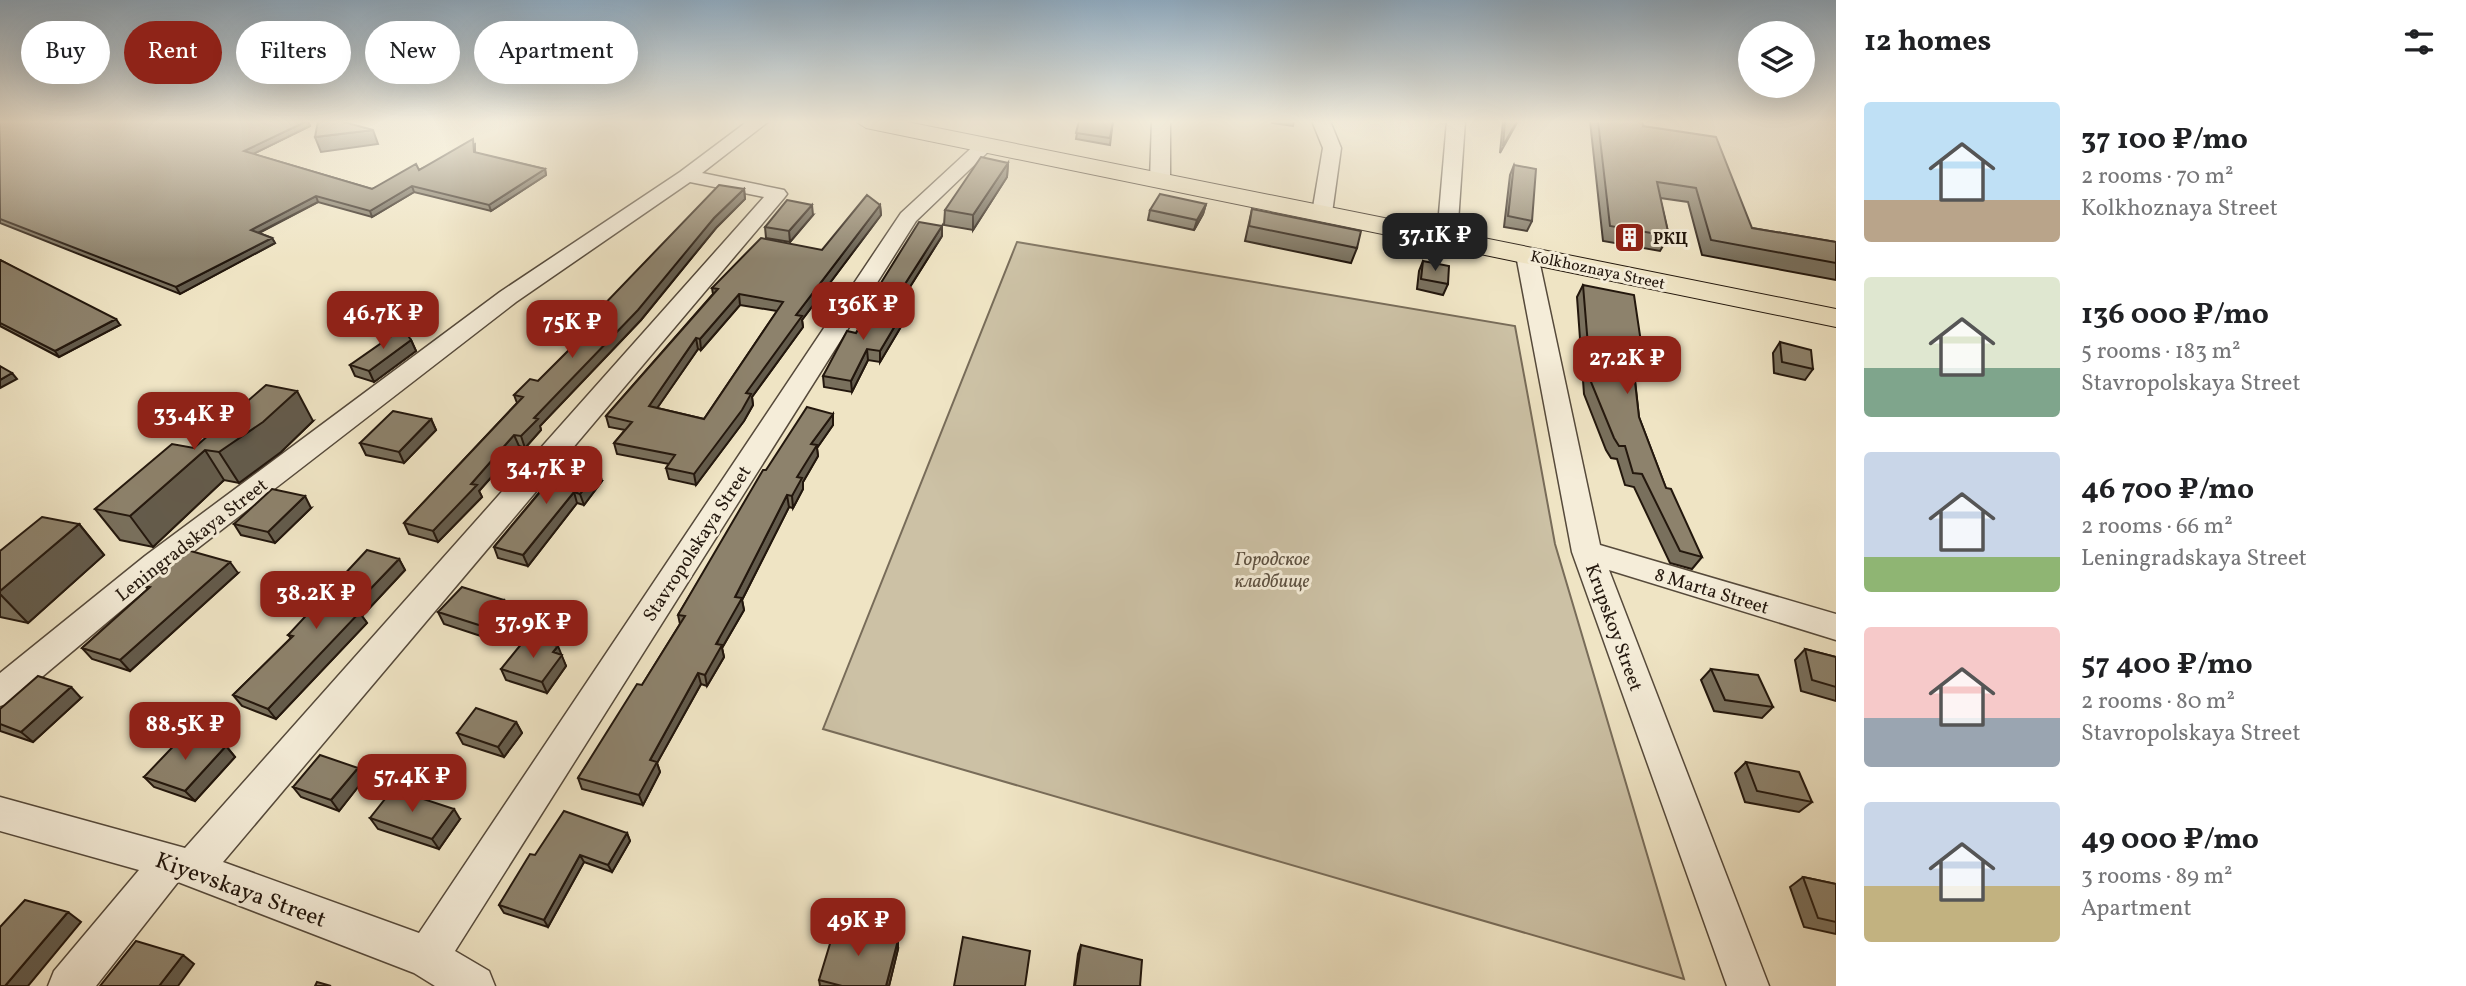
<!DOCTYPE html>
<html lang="en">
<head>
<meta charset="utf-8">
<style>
	body { margin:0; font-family:Vollkorn,serif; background:#f6f6f6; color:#202124; height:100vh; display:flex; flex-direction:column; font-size:26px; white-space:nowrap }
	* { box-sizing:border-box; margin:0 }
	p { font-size:23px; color:#757577 }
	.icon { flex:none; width:38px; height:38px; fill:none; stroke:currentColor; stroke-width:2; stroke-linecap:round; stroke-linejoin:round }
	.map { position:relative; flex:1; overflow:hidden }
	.drawer { display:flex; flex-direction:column; background:#fff; width:630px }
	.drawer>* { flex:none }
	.top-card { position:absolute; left:21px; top:21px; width:665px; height:63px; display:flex; gap:14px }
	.fabs { position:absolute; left:1738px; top:21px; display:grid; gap:14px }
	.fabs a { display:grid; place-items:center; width:77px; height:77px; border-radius:50%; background:#fff; box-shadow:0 7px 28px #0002; font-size:35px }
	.price { position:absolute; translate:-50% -60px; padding:0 16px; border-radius:14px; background:#8f2418; color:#fff; font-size:23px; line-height:46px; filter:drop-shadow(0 2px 4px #0008) }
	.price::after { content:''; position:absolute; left:50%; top:42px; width:21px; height:16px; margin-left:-10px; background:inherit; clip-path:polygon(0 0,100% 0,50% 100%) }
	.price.on { background:#222; color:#fff }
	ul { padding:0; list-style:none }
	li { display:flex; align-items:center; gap:21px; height:175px; padding:0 28px }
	li span { display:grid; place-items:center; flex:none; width:196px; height:140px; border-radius:7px; color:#555 }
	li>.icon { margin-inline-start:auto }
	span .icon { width:84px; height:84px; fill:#fffc; stroke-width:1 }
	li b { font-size:30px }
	h2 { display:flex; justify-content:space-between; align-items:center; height:84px; padding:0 28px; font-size:30px }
	.pill { padding:0 24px; border-radius:32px; background:#fff; box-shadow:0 7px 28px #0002; font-size:24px; line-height:63px }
	.pill.on { background:#8f2418; color:#fff }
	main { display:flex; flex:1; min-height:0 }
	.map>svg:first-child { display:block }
	.green { fill:#ccc1a5; stroke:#786c59; stroke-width:2 }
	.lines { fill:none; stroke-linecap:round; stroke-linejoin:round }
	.minor-casing { stroke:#564a3b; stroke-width:3 }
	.major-casing { stroke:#23170d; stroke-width:2 }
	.minor { fill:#f5edd9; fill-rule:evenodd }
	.major { fill:#efe4c4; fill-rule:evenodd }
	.wall { fill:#79705d; stroke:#23170d; stroke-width:2; fill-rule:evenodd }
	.shaded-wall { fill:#635b4c; stroke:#23170d; stroke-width:2 }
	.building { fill:#8d826c; stroke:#23170d; stroke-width:2; fill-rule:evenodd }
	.labels { text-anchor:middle; stroke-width:6; stroke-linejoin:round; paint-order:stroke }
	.far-poi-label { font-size:16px; font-weight:bold; fill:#23170d; stroke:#f5edd9; text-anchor:start }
	.far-street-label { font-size:16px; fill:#23170d; stroke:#f5edd9 }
	.street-label { font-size:19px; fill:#23170d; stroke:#f5edd9 }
	.park-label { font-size:19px; font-style:italic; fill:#5e5242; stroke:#f5edd9 }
	.near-street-label { font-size:23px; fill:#23170d; stroke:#f5edd9 }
</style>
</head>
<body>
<main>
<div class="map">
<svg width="1836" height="986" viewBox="0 0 1836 986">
	<rect width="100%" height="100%" fill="#efe4c4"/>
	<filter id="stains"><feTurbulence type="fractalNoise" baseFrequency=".00286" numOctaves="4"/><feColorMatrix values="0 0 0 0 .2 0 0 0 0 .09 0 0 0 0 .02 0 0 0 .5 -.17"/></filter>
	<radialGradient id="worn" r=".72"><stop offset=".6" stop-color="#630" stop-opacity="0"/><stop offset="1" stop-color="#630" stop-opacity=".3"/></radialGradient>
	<!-- green -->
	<path class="green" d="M 1017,242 L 1515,326 L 1555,544 L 1684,979 L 823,729 Z"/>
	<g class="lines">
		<defs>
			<path id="minor" d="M 748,121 L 769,121 L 702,173 L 784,190 L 787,194 L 784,198 L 223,862 L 419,933 L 901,213 L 979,141 L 991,141 L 994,145 L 991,149 L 916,221 L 455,951 L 489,971 L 495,986 L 435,986 L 414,973 L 178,882 L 96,986 L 48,986 L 54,971 L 139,870 L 0,831 L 0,797 L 185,848 L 764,197 L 690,182 L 516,302 L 167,572 L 12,702 L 0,706 L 0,673 L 145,556 L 500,292 L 680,172 Z
				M 1152,121 L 1170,121 L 1170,180 L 1160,186 L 1150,180 Z
				M 1312,121 L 1330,121 L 1341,148 L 1332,213 L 1322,219 L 1312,213 L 1323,148 Z
				M 1447,121 L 1465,121 L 1457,237 L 1447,243 L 1437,237 Z
				M 1527,249 L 1538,255 L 1600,545 L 1836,614 L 1836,640 L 1609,570 L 1769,986 L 1727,986 L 1572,552 L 1516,255 Z"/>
			<path id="major" d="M 855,121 L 902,121 L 1836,309 L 1836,327 L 866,128 Z"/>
		</defs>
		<!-- minor casing -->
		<use href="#minor" class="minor-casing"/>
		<!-- major casing -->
		<use href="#major" class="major-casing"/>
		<!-- minor -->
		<use href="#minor" class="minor"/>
		<!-- major -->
		<use href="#major" class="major"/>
	</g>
	<!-- wall -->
	<path class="wall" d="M 0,121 L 308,121 L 310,126 L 253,154 L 372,189 L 419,170 L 475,144 L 475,153 L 545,169 L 546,175 L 491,211 L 414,192 L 372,217 L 318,202 L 259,233 L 272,238 L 275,243 L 180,294 L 0,223 Z
		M 1079,121 L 1113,121 L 1110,145 L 1076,139 Z
		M 1272,121 L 1294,121 L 1293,126 L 1272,123 Z
		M 1503,121 L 1518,121 L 1500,153 Z
		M 1590,121 L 1642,121 L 1643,126 L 1752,228 L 1836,242 L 1836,280 L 1702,255 L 1688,202 L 1660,198 L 1669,236 L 1660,251 L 1603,241 Z
		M 1008,163 L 1007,177 L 973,230 L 944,225 L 945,210 Z
		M 1514,165 L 1532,221 L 1527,231 L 1504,227 L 1510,175 Z
		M 744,189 L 745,199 L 716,228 L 641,320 L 540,426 L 541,430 L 525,448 L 519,446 L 479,491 L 482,497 L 438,542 L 409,534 L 404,523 L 517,403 L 514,395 L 538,381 L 571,348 L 569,341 Z
		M 1206,204 L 1203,214 L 1194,230 L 1148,220 L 1150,210 Z
		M 880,205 L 881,215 L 802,320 L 803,327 L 752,397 L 753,405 L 744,421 L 696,485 L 669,479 L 666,468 L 669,464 L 617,454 L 614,443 L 625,430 L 609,427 L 606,416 L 713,294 L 712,288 L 822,250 ZM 740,305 L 777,311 L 704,419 L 657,408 L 698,349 L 701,350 Z
		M 1252,209 L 1357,248 L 1351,263 L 1245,241 Z
		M 813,215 L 790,242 L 766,238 L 765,227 Z
		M 942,236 L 896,309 L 889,307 L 889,312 L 902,314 L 902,325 L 880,362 L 868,360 L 852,392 L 824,387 L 823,376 L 856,333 L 874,304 L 874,294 Z
		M 0,260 L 120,325 L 59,357 L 0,326 Z
		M 1423,261 L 1448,284 L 1443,295 L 1417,289 L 1419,271 Z
		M 1583,285 L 1642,349 L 1635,361 L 1633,361 L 1639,417 L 1666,488 L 1702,557 L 1692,569 L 1670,563 L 1634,487 L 1625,485 L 1617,459 L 1611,458 L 1606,450 L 1584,394 L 1577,297 Z
		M 411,340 L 416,351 L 374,382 L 355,376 L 350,365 Z
		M 1780,342 L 1813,369 L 1805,380 L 1774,373 L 1773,353 Z
		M 833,414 L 833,425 L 817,448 L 818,456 L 803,482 L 803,489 L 793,508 L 789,507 L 742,600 L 744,610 L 722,648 L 724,657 L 707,686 L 701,684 L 657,763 L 660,772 L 643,805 L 582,789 L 578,778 L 642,685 L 680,624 L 678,615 L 766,470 Z
		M 431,419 L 436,430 L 404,463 L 366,455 L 360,443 Z
		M 313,421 L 281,452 L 239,483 L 224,480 L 153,547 L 120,540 L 95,509 L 194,448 Z
		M 602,481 L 584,505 L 577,503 L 528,566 L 498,558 L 494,547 L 543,488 L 542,484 Z
		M 311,508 L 275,543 L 241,535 L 234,524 Z
		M 79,524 L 104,555 L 28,623 L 0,617 L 0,551 Z
		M 399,559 L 405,570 L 362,616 L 367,623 L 276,719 L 242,706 L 233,695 L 291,638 L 288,635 Z
		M 238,573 L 130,671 L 92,659 L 82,648 L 148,589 L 145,586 Z
		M 509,611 L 487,638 L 444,624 L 438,612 Z
		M 1805,649 L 1836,657 L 1836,701 L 1801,691 L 1795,660 Z
		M 561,655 L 566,666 L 547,693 L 506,680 L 501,669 Z
		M 1711,669 L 1773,707 L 1762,718 L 1714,711 L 1701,680 Z
		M 81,698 L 33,742 L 0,731 L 0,709 Z
		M 516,722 L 522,733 L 504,757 L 463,744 L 457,733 Z
		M 226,746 L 235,757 L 195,801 L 154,787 L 144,777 Z
		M 1746,762 L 1812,802 L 1799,812 L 1745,802 L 1735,773 Z
		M 365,778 L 339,811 L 301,797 L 293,787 Z
		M 370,818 L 460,819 L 439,849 L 378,829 Z
		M 627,833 L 630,841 L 612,872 L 584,862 L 548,927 L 504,913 L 499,905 L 535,855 Z
		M 1803,877 L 1836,884 L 1836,934 L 1804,927 L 1790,887 Z
		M 1081,945 L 1140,986 L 1074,986 L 1078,954 Z
		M 898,949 L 889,986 L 820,986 L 819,980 Z"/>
	<!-- shaded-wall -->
	<path class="shaded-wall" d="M 307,121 L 308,121 L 310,126 L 247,157 L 244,151 Z
		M 373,130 L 378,144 L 321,152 L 315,137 Z
		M 1008,163 L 1007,177 L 973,230 L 973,215 Z
		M 545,169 L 546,175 L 491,211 L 489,205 Z
		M 412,186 L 414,192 L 372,217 L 370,211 Z
		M 744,189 L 745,199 L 716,228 L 641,320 L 540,426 L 541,430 L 525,448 L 521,436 L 534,418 L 714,218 Z
		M 316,196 L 318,202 L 254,235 L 251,230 Z
		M 1206,204 L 1203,214 L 1194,230 L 1197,220 Z
		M 812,205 L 813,215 L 790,242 L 789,231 Z
		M 880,205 L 881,215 L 802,320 L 803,327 L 752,397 L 753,405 L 744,421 L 696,485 L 694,474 L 796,315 Z
		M 942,226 L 942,236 L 896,309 L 896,298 Z
		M 272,238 L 275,243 L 180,294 L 176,287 Z
		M 739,294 L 740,305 L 701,350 L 700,339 Z
		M 902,314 L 902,325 L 880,362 L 880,351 Z
		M 116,319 L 120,325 L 59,357 L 55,351 Z
		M 696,338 L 698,349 L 651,417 L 649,406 Z
		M 411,340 L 416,351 L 374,382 L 369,371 Z
		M 867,349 L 868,360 L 852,392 L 851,381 Z
		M 12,373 L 17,379 L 0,388 L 0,380 Z
		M 297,391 L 313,421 L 281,452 L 239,483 L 219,452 Z
		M 833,414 L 833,425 L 817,448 L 818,456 L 803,482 L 803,489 L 793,508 L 792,496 L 797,477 L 811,444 Z
		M 431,419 L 436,430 L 404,463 L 399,452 Z
		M 514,435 L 519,446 L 479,491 L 482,497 L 438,542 L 433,531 L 471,484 Z
		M 205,450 L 224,480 L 153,547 L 130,516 Z
		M 599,470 L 602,481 L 584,505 L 580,494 Z
		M 574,492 L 577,503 L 528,566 L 523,555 Z
		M 787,495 L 789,507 L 742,600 L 744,610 L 722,648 L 724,657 L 707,686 L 705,675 L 735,597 Z
		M 305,496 L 311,508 L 275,543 L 268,532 Z
		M 79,524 L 104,555 L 28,623 L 0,594 L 0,591 Z
		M 399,559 L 405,570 L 362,616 L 367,623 L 276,719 L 268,709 L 351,609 Z
		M 230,562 L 238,573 L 130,671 L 120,660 Z
		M 504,600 L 509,611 L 487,638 L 482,626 Z
		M 558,646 L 566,666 L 547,693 L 542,682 L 553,652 Z
		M 698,673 L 701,684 L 657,763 L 660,772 L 643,805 L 639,795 L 650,760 Z
		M 71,687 L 81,698 L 33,742 L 21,732 Z
		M 516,722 L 522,733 L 504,757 L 498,747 Z
		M 226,746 L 235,757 L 195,801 L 185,791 Z
		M 358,768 L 365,778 L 339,811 L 331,800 Z
		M 454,809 L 460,819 L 439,849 L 432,839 Z
		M 627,833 L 630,841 L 612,872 L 608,865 Z
		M 580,855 L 584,862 L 548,927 L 544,920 Z
		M 68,912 L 81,922 L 28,986 L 5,986 Z
		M 898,940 L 898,949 L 889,986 L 886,986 Z
		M 183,955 L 194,964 L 178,986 L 159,986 Z"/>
	<!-- building -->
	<path class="building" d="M 0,121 L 307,121 L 244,151 L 372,189 L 416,164 L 419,170 L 473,139 L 474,152 L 545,169 L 489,205 L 412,186 L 370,211 L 316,196 L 251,230 L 272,238 L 176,287 L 0,219 Z
		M 318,121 L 340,121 L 373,130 L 315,137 Z
		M 1079,121 L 1113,121 L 1110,138 L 1076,133 Z
		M 1505,121 L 1517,121 L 1503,146 Z
		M 1598,121 L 1642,121 L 1643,126 L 1716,137 L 1752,228 L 1836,242 L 1836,263 L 1711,240 L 1696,188 L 1657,182 L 1669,236 L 1610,226 Z
		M 981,157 L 1008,163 L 973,215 L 945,210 Z
		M 1514,165 L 1536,169 L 1532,221 L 1508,216 Z
		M 719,185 L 744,189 L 714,218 L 638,310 L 534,418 L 538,419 L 521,436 L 514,435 L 471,484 L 477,485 L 433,531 L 404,523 L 523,397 L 514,395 L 530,379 L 538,381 L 576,343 L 569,341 Z
		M 1160,194 L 1206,204 L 1197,220 L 1150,210 Z
		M 867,195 L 880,205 L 796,315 L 802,316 L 746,393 L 751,394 L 742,410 L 694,474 L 666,468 L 675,455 L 614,443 L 632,422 L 606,416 L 718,289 L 712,288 L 761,238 L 822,250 ZM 739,294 L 783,302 L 704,419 L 649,406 L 696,338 L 700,339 Z
		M 787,200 L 812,205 L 789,231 L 765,227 Z
		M 1252,209 L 1361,231 L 1357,248 L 1249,226 Z
		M 919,222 L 942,226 L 896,298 L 874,294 Z
		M 0,260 L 116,319 L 55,351 L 0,323 Z
		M 1423,261 L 1449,266 L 1448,284 L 1421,279 Z
		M 1583,285 L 1634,295 L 1642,349 L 1631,347 L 1639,417 L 1666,488 L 1671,489 L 1702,557 L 1680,551 L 1642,474 L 1633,473 L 1625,446 L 1619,446 L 1614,438 L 1591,382 Z
		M 877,299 L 889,306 L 886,311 L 902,314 L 880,351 L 867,349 L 851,381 L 823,376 L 847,331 L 856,333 Z
		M 403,328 L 411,340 L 369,371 L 350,365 Z
		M 1780,342 L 1811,350 L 1813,369 L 1782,362 Z
		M 0,366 L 12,373 L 0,380 Z
		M 266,385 L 297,391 L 263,422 L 219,452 L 205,450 L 130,516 L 95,509 L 172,444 L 194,448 Z
		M 807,407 L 833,414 L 811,444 L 817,445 L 797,477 L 802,478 L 792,496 L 787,495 L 735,597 L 742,598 L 716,644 L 722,645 L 705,675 L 698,673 L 650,760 L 657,762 L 639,795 L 578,778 L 637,684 L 642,685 L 685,616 L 678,615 L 763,470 L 766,470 Z
		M 393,411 L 431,419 L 399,452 L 360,443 Z
		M 562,461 L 599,470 L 580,494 L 574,492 L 523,555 L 494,547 L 546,485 L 542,484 Z
		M 272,489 L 305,496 L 268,532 L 234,524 Z
		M 42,517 L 79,524 L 0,591 L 0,551 Z
		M 187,550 L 230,562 L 120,660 L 82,648 L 150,587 L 145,586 Z
		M 367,550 L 399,559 L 351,609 L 360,612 L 268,709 L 233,695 L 293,636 L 288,635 Z
		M 462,587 L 504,600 L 482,626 L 438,612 Z
		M 527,637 L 558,646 L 553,652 L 562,655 L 542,682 L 501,669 Z
		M 1805,649 L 1836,657 L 1836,687 L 1812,680 Z
		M 1711,669 L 1758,675 L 1773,707 L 1725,700 Z
		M 38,676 L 71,687 L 21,732 L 0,724 L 0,709 Z
		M 476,708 L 516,722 L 498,747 L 457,733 Z
		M 186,733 L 226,746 L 185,791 L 144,777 Z
		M 320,755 L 358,768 L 331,800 L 293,787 Z
		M 1746,762 L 1799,772 L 1812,802 L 1757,791 Z
		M 393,789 L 454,809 L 432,839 L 370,818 Z
		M 564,811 L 627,833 L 608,865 L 580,855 L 544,920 L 499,905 L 530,854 L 535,855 Z
		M 1803,877 L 1836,884 L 1836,922 L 1818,918 Z
		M 25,900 L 68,912 L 5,986 L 0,986 L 0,927 Z
		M 836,924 L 898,940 L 886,986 L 842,986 L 819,980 Z
		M 963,937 L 1030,951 L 1025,986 L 954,986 Z
		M 136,941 L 183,955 L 159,986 L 100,986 Z
		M 1081,945 L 1142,960 L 1140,986 L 1075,986 Z
		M 317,982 L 331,986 L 315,986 Z"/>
	<!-- sky -->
	<linearGradient id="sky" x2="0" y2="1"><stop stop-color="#8fabc1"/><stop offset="0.47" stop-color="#f8f3e4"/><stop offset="1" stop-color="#f8f3e4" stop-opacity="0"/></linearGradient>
	<rect width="1836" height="259" fill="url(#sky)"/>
	<!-- icons -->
	<defs>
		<symbol id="building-square" viewBox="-11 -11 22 22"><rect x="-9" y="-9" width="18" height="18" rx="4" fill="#8f2418" stroke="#f5edd9"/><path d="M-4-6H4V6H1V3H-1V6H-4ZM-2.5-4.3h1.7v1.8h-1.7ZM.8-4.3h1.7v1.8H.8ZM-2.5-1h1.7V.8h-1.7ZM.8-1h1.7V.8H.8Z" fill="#fff"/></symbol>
	</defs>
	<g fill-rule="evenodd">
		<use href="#building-square" x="1612" y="220" width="35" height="35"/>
	</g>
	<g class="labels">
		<!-- far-poi labels -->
		<g class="far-poi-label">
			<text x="1653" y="244">РКЦ</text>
		</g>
		<!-- far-street labels -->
		<g class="far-street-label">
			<text transform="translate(1598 269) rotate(12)" y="6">Kolkhoznaya Street</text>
		</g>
		<!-- street labels -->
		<g class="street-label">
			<text transform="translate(191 539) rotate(-38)" y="7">Leningradskaya Street</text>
			<text transform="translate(696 543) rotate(-57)" y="7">Stavropolskaya Street</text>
			<text transform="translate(1712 590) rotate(17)" y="7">8 Marta Street</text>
			<text transform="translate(1615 627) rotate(70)" y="7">Krupskoy Street</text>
		</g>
		<!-- park labels -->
		<g class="park-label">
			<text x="1272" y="565">Городское<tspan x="1272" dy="22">кладбище</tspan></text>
		</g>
		<!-- near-street labels -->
		<g class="near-street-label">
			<text transform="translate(241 889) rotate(20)" y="8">Kiyevskaya Street</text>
		</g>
	</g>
	<rect width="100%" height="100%" filter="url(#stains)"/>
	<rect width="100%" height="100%" fill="url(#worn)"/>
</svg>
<div class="fabs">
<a><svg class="icon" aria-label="layers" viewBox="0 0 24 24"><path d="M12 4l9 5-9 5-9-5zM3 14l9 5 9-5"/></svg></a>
</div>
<b class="price on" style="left:1435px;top:273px">37.1K ₽</b>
<b class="price" style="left:863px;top:342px">136K ₽</b>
<b class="price" style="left:383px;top:351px">46.7K ₽</b>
<b class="price" style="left:572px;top:360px">75K ₽</b>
<b class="price" style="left:1627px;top:396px">27.2K ₽</b>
<b class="price" style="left:194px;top:452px">33.4K ₽</b>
<b class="price" style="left:546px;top:506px">34.7K ₽</b>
<b class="price" style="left:316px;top:631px">38.2K ₽</b>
<b class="price" style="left:533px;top:660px">37.9K ₽</b>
<b class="price" style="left:185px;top:762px">88.5K ₽</b>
<b class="price" style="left:412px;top:814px">57.4K ₽</b>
<b class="price" style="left:858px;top:958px">49K ₽</b>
<div class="top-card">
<a class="pill">Buy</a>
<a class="pill on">Rent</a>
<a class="pill">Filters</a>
<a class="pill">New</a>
<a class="pill">Apartment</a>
</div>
</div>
<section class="drawer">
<h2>12 homes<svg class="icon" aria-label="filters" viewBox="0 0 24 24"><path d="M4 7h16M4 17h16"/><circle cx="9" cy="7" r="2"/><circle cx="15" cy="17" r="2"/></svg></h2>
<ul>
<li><span style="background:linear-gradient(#bfe0f5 70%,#b9a48a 0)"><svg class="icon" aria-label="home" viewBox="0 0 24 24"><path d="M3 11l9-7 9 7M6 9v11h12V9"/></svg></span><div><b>37 100 ₽/mo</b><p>2 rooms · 70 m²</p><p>Kolkhoznaya Street</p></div></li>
<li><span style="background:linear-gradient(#dfe7d0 65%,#7fa58c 0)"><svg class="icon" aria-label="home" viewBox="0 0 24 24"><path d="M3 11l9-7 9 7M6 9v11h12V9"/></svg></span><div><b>136 000 ₽/mo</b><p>5 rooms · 183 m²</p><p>Stavropolskaya Street</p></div></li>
<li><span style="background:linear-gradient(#c9d6e8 75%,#8fb573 0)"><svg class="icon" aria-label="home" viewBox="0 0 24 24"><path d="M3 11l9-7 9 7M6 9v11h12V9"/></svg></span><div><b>46 700 ₽/mo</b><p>2 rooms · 66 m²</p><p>Leningradskaya Street</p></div></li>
<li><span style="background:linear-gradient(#f6c9c9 65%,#9aa5b1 0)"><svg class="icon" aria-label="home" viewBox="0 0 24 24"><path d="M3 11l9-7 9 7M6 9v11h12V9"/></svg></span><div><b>57 400 ₽/mo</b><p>2 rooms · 80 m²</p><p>Stavropolskaya Street</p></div></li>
<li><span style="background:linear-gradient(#c9d6e8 60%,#c2b280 0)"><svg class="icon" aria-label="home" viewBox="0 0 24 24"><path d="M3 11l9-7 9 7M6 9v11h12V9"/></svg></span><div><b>49 000 ₽/mo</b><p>3 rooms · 89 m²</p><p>Apartment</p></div></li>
</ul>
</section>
</main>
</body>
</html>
